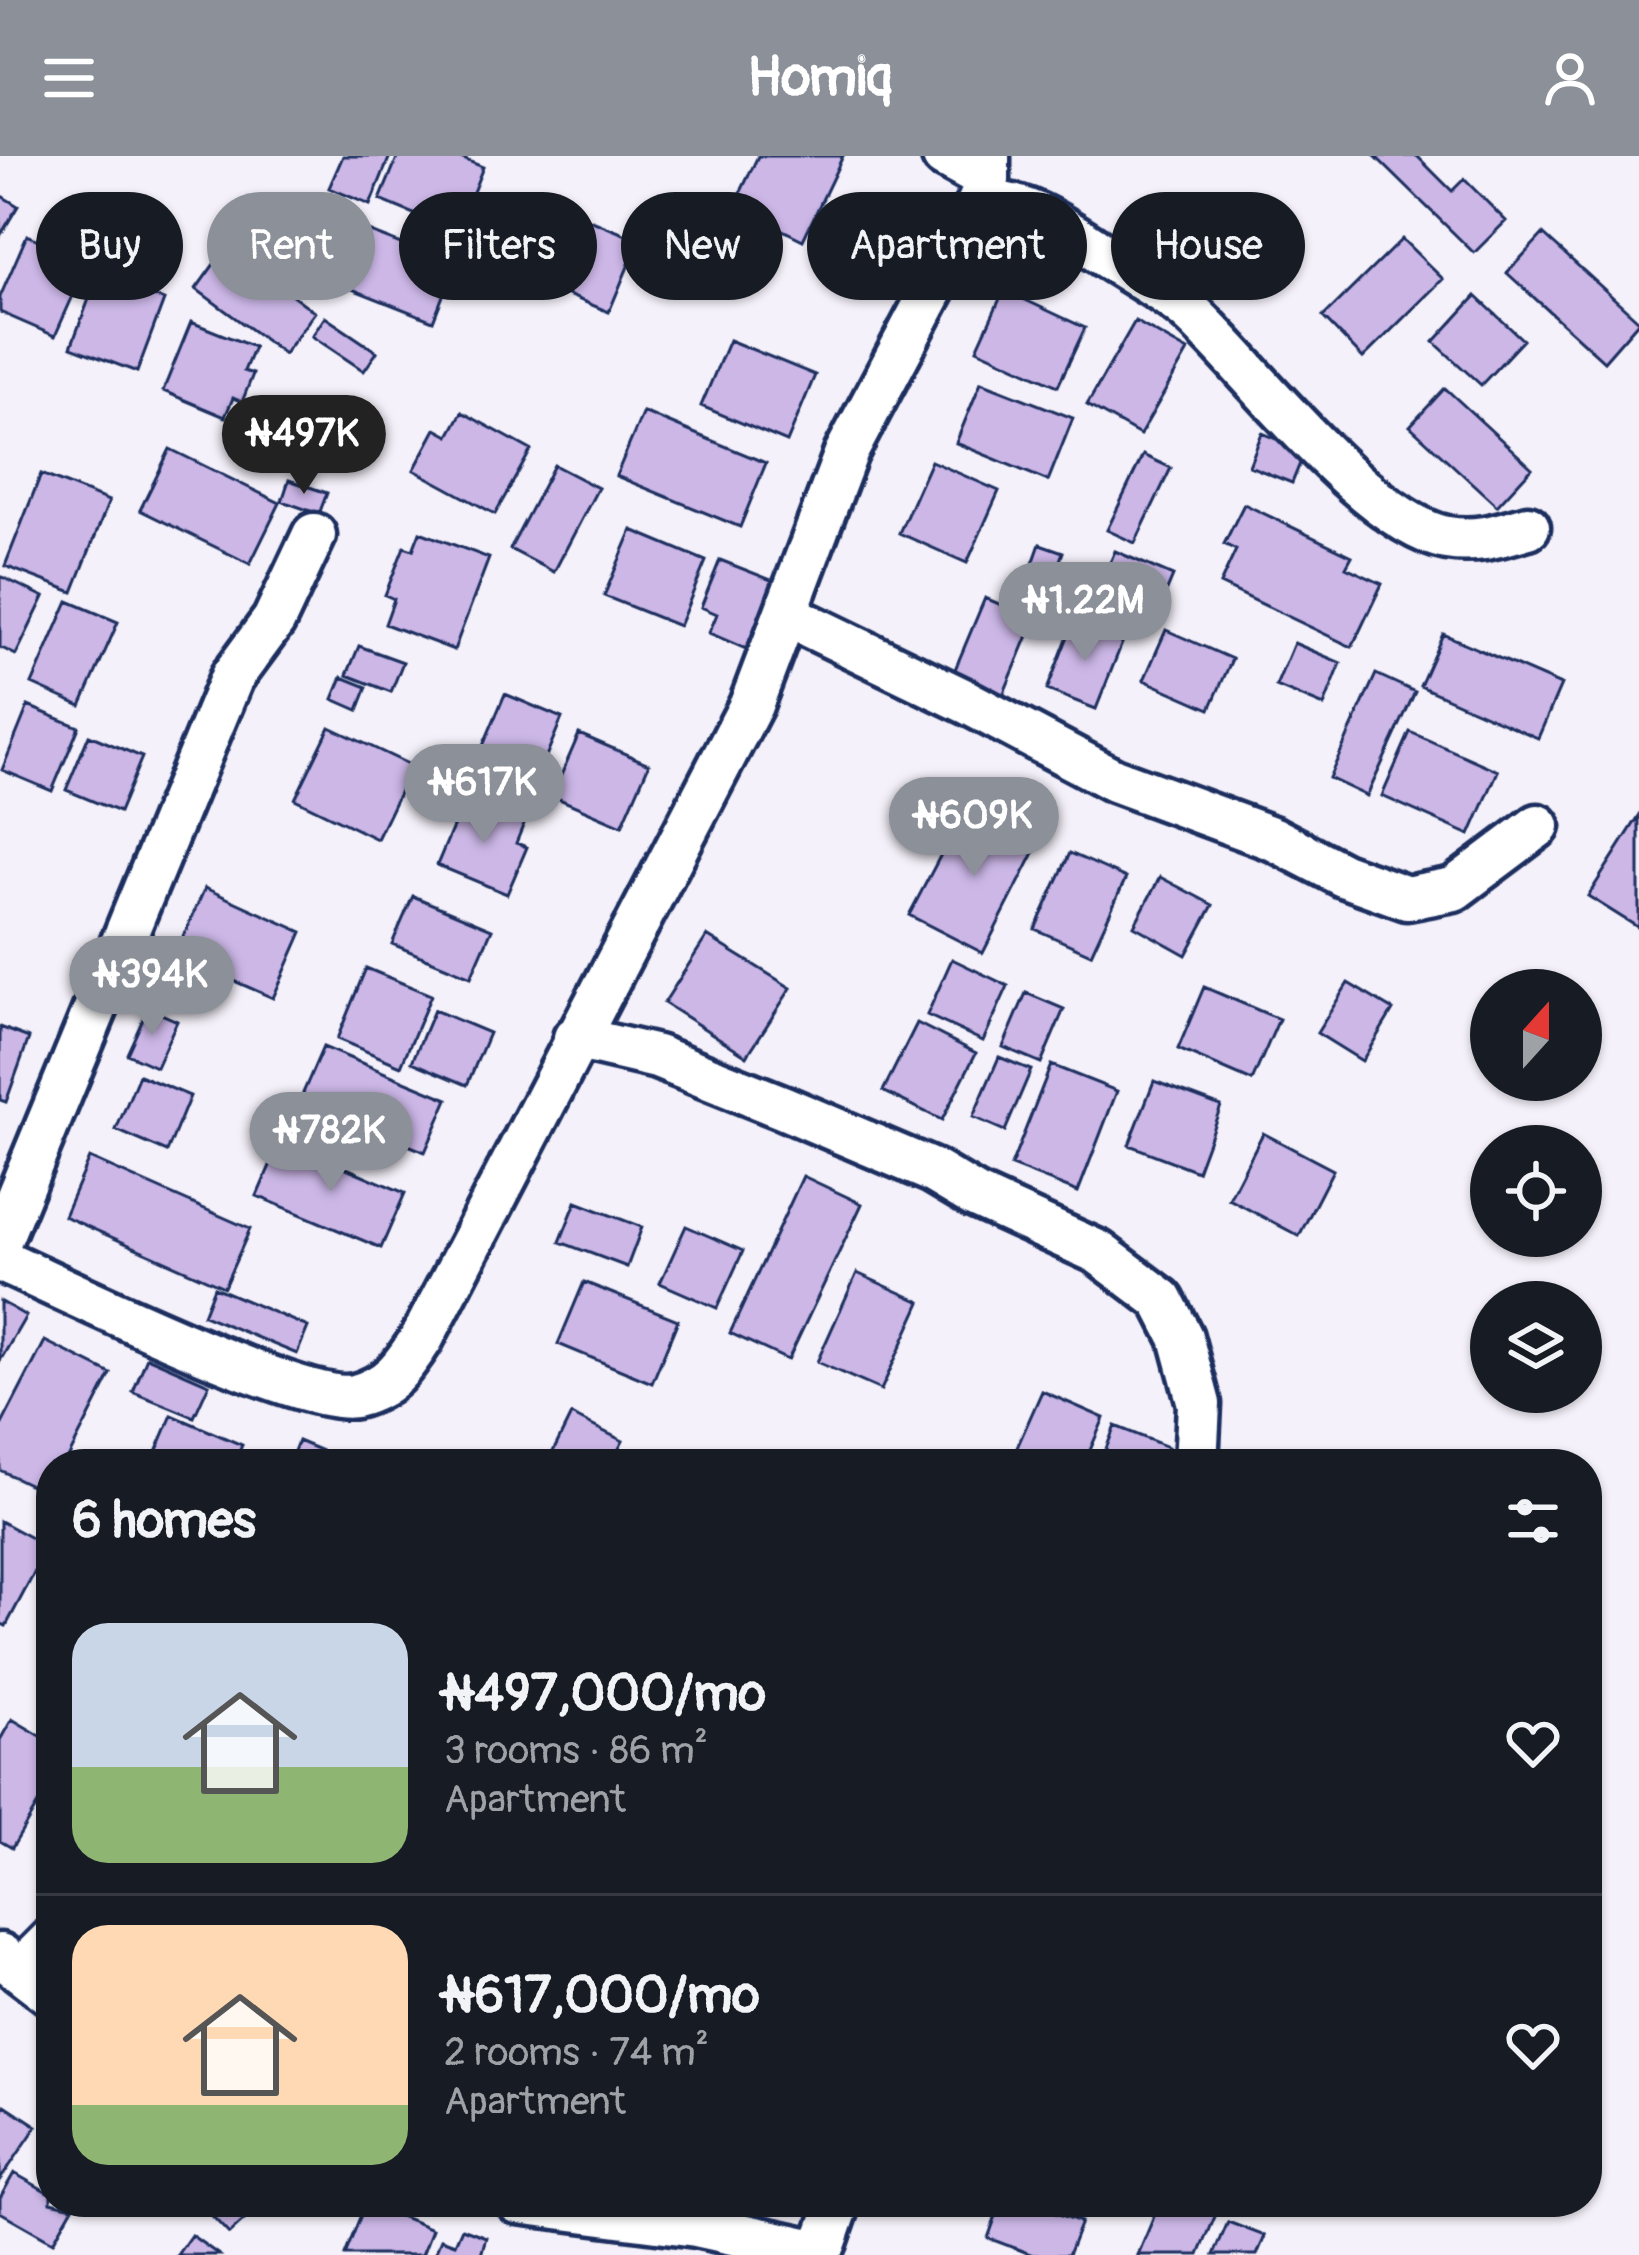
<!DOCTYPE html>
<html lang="en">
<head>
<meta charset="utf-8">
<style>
	body { margin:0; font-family:Pangolin,sans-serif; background:#20242c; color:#f1f3f6; height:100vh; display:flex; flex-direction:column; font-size:45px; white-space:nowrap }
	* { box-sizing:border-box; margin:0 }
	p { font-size:39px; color:#9ea1a6 }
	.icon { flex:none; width:66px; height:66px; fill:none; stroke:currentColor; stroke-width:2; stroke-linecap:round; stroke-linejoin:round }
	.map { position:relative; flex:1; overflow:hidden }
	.sheet { position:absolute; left:36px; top:1293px; width:1566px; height:768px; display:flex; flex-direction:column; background:#171b24; border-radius:48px; box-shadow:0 3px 9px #0004 }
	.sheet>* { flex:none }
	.banner { position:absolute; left:36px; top:36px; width:1569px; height:108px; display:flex; gap:24px }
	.needle { width:78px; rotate:21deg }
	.fabs { position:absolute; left:1470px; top:813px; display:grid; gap:24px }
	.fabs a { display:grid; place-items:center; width:132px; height:132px; border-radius:50%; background:#171b24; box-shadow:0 3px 9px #0004; font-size:60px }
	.price { position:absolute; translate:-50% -102px; padding:0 27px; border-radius:42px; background:#8c9099; color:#fff; font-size:39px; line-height:78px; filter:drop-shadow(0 3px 6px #0008) }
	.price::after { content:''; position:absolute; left:50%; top:72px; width:36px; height:27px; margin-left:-18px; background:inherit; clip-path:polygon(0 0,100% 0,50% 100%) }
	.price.current { background:#222; color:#fff }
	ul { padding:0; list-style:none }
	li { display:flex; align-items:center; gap:36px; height:300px; padding:0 36px }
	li+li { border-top:3px solid #363941 }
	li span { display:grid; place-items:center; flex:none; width:336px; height:240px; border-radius:36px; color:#555 }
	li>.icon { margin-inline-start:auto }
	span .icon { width:144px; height:144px; fill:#fffc; stroke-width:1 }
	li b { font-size:51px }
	h2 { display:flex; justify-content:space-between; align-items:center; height:144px; padding:0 36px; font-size:51px }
	.chip { padding:0 42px; border-radius:54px; background:#171b24; box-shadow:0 3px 9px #0004; font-size:42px; line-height:108px }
	.chip.current { background:#8c9099; color:#fff }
	header { display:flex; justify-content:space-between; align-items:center; height:156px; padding:0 36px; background:#8c9099; color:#fff; font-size:54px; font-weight:700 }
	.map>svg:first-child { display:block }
	.building { fill:#ccb7e7; stroke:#1b2f5e; stroke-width:3 }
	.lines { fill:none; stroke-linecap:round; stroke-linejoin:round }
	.minor-casing { stroke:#1b2f5e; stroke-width:51 }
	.minor { stroke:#fff; stroke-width:42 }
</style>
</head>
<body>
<header><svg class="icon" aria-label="menu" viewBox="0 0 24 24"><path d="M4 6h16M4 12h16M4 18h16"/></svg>Homiq<svg class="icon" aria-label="person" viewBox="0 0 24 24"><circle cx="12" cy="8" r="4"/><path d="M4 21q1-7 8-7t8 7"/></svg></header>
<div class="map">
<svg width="1639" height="2099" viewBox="0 0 1639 2099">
	<rect width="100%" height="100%" fill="#f5f1fa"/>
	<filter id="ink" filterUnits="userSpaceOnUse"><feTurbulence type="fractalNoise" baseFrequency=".00833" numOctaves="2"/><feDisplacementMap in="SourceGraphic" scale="24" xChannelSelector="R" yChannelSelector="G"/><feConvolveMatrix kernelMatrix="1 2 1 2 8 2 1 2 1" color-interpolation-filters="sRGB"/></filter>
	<g filter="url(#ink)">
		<!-- building -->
		<path class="building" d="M 343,0 L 390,0 L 370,49 L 329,32 Z
			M 398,0 L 456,0 L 483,11 L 457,76 L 380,44 Z
			M 758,0 L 843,0 L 803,84 L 734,50 Z
			M 1375,0 L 1417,0 L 1452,35 L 1464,23 L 1506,65 L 1474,97 Z
			M 0,39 L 18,50 L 0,80 Z
			M 315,45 L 356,61 L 327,138 L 286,122 Z
			M 555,50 L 639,84 L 609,156 L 526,122 Z
			M 360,72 L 455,109 L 433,165 L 339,128 Z
			M 1543,78 L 1639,165 L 1604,205 L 1507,117 Z
			M 27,79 L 88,106 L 55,180 L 0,156 L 0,141 Z
			M 1402,83 L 1443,123 L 1363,202 L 1323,161 Z
			M 227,90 L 315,156 L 284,198 L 196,133 Z
			M 98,119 L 164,144 L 137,216 L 71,191 Z
			M 1004,134 L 1085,172 L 1058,230 L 977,193 Z
			M 1476,140 L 1523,184 L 1481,229 L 1434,186 Z
			M 325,161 L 377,196 L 364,215 L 312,180 Z
			M 1135,165 L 1188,195 L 1140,279 L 1087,249 Z
			M 191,166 L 254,191 L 244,215 L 253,218 L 242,246 L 233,242 L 225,261 L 163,235 Z
			M 729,184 L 815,219 L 787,286 L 701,250 Z
			M 981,226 L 1073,262 L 1048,325 L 956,287 Z
			M 1445,232 L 1532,312 L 1497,350 L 1410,270 Z
			M 462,256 L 531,294 L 495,358 L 414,314 L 436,273 L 449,280 Z
			M 643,256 L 766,307 L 740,371 L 616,320 Z
			M 1262,277 L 1305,295 L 1292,327 L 1249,310 Z
			M 170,293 L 280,347 L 250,408 L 140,354 Z
			M 1143,299 L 1171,312 L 1135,387 L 1107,374 Z
			M 931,305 L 999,335 L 967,407 L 899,377 Z
			M 554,309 L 598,332 L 554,416 L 510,393 Z
			M 41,318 L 109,345 L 73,436 L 5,410 Z
			M 289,324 L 327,337 L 319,358 L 282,345 Z
			M 1244,348 L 1352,400 L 1346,411 L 1382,428 L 1352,491 L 1220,428 L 1236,394 L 1224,388 Z
			M 632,374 L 706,405 L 679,470 L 604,440 Z
			M 420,376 L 489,402 L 454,494 L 385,468 L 394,443 L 385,439 L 404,391 L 413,394 Z
			M 1040,388 L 1063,396 L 1046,444 L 1023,436 Z
			M 1115,395 L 1173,420 L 1151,472 L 1093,447 Z
			M 720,404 L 774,425 L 746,493 L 709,477 L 717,458 L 701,451 Z
			M 0,420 L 44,441 L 16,499 L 0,491 Z
			M 985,442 L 1035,463 L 1001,544 L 951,523 Z
			M 68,445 L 118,466 L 81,550 L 32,528 Z
			M 1075,462 L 1124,482 L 1096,553 L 1047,534 Z
			M 1166,474 L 1232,503 L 1210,553 L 1144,524 Z
			M 1443,478 L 1561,529 L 1538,582 L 1420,530 Z
			M 1294,487 L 1341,507 L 1324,550 L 1276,530 Z
			M 359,490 L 403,506 L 391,536 L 347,519 Z
			M 1376,518 L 1415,536 L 1367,640 L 1329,622 Z
			M 342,521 L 367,531 L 358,554 L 333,543 Z
			M 505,538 L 562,562 L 534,629 L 477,604 Z
			M 28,550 L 79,571 L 52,635 L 2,614 Z
			M 330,571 L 412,610 L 377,683 L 295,643 Z
			M 1410,576 L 1498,615 L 1470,679 L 1382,640 Z
			M 579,578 L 649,608 L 622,670 L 552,640 Z
			M 89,579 L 142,601 L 119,656 L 66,634 Z
			M 466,640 L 525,665 L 516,687 L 527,691 L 507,738 L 437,709 Z
			M 967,649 L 1039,687 L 983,797 L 909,759 Z
			M 1639,660 L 1639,772 L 1588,740 Z
			M 1070,697 L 1126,722 L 1091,798 L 1035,773 Z
			M 1160,721 L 1213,749 L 1186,799 L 1134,770 Z
			M 205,732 L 302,776 L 273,842 L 191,806 L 194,799 L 178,792 Z
			M 413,740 L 492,773 L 471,821 L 392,788 Z
			M 707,780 L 791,832 L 747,900 L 664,847 Z
			M 952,803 L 1008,830 L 983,885 L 927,859 Z
			M 366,812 L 431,839 L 401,910 L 337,883 Z
			M 1348,827 L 1393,854 L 1362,905 L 1317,877 Z
			M 1204,831 L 1279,863 L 1252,925 L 1178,893 Z
			M 1026,837 L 1064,853 L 1041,907 L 1003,891 Z
			M 148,852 L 177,865 L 156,911 L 127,898 Z
			M 434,854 L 489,877 L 467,929 L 412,906 Z
			M 917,867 L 976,897 L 942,964 L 883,935 Z
			M 0,871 L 29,882 L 6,946 L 0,944 Z
			M 323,891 L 448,943 L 425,996 L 300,944 Z
			M 999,901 L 1031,914 L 1005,975 L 973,961 Z
			M 1051,909 L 1117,935 L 1078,1036 L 1011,1010 Z
			M 139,919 L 190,940 L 167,996 L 116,974 Z
			M 1154,925 L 1221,950 L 1197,1015 L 1129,989 Z
			M 1263,977 L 1333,1014 L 1299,1080 L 1229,1043 Z
			M 281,984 L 405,1037 L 381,1092 L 257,1040 Z
			M 89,1002 L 250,1073 L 224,1131 L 64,1060 Z
			M 803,1020 L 862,1048 L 788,1204 L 730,1177 Z
			M 576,1046 L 642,1071 L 627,1111 L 560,1086 Z
			M 686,1070 L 743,1095 L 717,1152 L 660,1127 Z
			M 857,1117 L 921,1146 L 881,1234 L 817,1206 Z
			M 584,1126 L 678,1164 L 652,1227 L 558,1188 Z
			M 214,1131 L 308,1171 L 297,1198 L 203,1159 Z
			M 0,1145 L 26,1160 L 0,1205 Z
			M 45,1185 L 111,1218 L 65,1308 L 51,1308 L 49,1338 L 0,1314 L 0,1272 Z
			M 147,1201 L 209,1228 L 194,1261 L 133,1236 Z
			M 1042,1235 L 1104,1262 L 1084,1308 L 1041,1308 L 1015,1296 Z
			M 172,1259 L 242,1289 L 234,1308 L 151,1308 Z
			M 571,1259 L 623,1285 L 611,1308 L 547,1308 Z
			M 1115,1270 L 1168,1291 L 1161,1308 L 1100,1308 Z
			M 298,1285 L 353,1308 L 289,1308 Z
			M 0,1365 L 48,1391 L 6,1470 L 0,1467 Z
			M 12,1563 L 51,1586 L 51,1626 L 12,1692 L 0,1685 L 0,1584 Z
			M 5,1949 L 37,1970 L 0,2024 L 0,1957 Z
			M 14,2017 L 51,2038 L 51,2046 L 73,2051 L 53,2086 L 0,2056 L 0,2042 Z
			M 199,2046 L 264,2046 L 229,2078 Z
			M 366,2046 L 432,2073 L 422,2099 L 345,2099 Z
			M 1001,2046 L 1025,2046 L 1081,2066 L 1068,2099 L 1033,2099 L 988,2082 Z
			M 1160,2046 L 1221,2046 L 1199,2099 L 1138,2099 Z
			M 1228,2066 L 1265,2080 L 1257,2099 L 1214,2099 Z
			M 462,2072 L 486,2081 L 481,2099 L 434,2099 L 441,2083 L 455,2088 Z
			M 191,2079 L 219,2099 L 177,2099 Z"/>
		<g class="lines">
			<defs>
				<path id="minor" d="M 944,0 L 988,24
					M 979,46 C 1024,45 1058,69 1095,93 C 1127,115 1166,134 1194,160 C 1253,216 1369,368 1447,382 C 1477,387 1500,379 1528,371
					M 787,459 L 967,546 L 1114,624 L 1274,683 L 1343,719 L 1407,742 L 1454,733 L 1538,670
					M 575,882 L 657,901 L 782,951 L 933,1015 L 975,1040 L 1098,1096 L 1162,1144 L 1181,1181 L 1199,1248 L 1196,1308
					M 0,1084 L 232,521 L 274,464 L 314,379
					M 0,1104 C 61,1131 304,1251 355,1240 C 390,1231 403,1211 422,1182 L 751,549 L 846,297 L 979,46 L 988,24 L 988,0
					M 0,1799 L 51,1838
					M 21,1814 L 51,1784
					M 518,2046 L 696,2069 L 810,2094 L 825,2086 L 839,2046"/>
			</defs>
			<!-- minor casing -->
			<use href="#minor" class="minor-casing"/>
			<!-- minor -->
			<use href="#minor" class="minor"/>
		</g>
	</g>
</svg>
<div class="fabs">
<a><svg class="needle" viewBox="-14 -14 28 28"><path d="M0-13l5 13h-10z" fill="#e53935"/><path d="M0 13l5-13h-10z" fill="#9ea1a6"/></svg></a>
<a><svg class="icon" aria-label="locate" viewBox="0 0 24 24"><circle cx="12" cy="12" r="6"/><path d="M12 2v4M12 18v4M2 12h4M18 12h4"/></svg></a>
<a><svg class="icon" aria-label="layers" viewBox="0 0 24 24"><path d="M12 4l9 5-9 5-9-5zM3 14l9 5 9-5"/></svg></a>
</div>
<b class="price current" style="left:304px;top:341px">₦497K</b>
<b class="price" style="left:1085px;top:508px">₦1.22M</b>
<b class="price" style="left:484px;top:690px">₦617K</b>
<b class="price" style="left:974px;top:723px">₦609K</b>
<b class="price" style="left:152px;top:882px">₦394K</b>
<b class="price" style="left:331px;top:1038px">₦782K</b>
<div class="banner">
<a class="chip">Buy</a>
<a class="chip current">Rent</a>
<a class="chip">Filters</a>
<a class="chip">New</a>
<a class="chip">Apartment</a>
<a class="chip">House</a>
</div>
<section class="sheet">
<h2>6 homes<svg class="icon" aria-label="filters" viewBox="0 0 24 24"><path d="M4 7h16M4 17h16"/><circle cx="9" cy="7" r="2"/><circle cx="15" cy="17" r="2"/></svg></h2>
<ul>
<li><span style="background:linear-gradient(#c9d6e8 60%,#8fb573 0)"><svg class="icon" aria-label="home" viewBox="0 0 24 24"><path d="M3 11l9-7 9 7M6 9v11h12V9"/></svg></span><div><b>₦497,000/mo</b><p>3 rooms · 86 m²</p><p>Apartment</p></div><svg class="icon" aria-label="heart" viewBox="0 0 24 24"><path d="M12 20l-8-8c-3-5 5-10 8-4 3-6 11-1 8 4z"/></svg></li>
<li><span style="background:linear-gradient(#ffd9b3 75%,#8fb573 0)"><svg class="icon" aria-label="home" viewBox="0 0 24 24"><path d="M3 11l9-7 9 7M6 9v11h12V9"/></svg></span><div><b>₦617,000/mo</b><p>2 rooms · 74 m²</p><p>Apartment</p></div><svg class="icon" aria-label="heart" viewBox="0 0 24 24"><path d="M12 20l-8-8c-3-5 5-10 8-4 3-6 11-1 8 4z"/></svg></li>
</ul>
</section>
</div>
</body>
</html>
